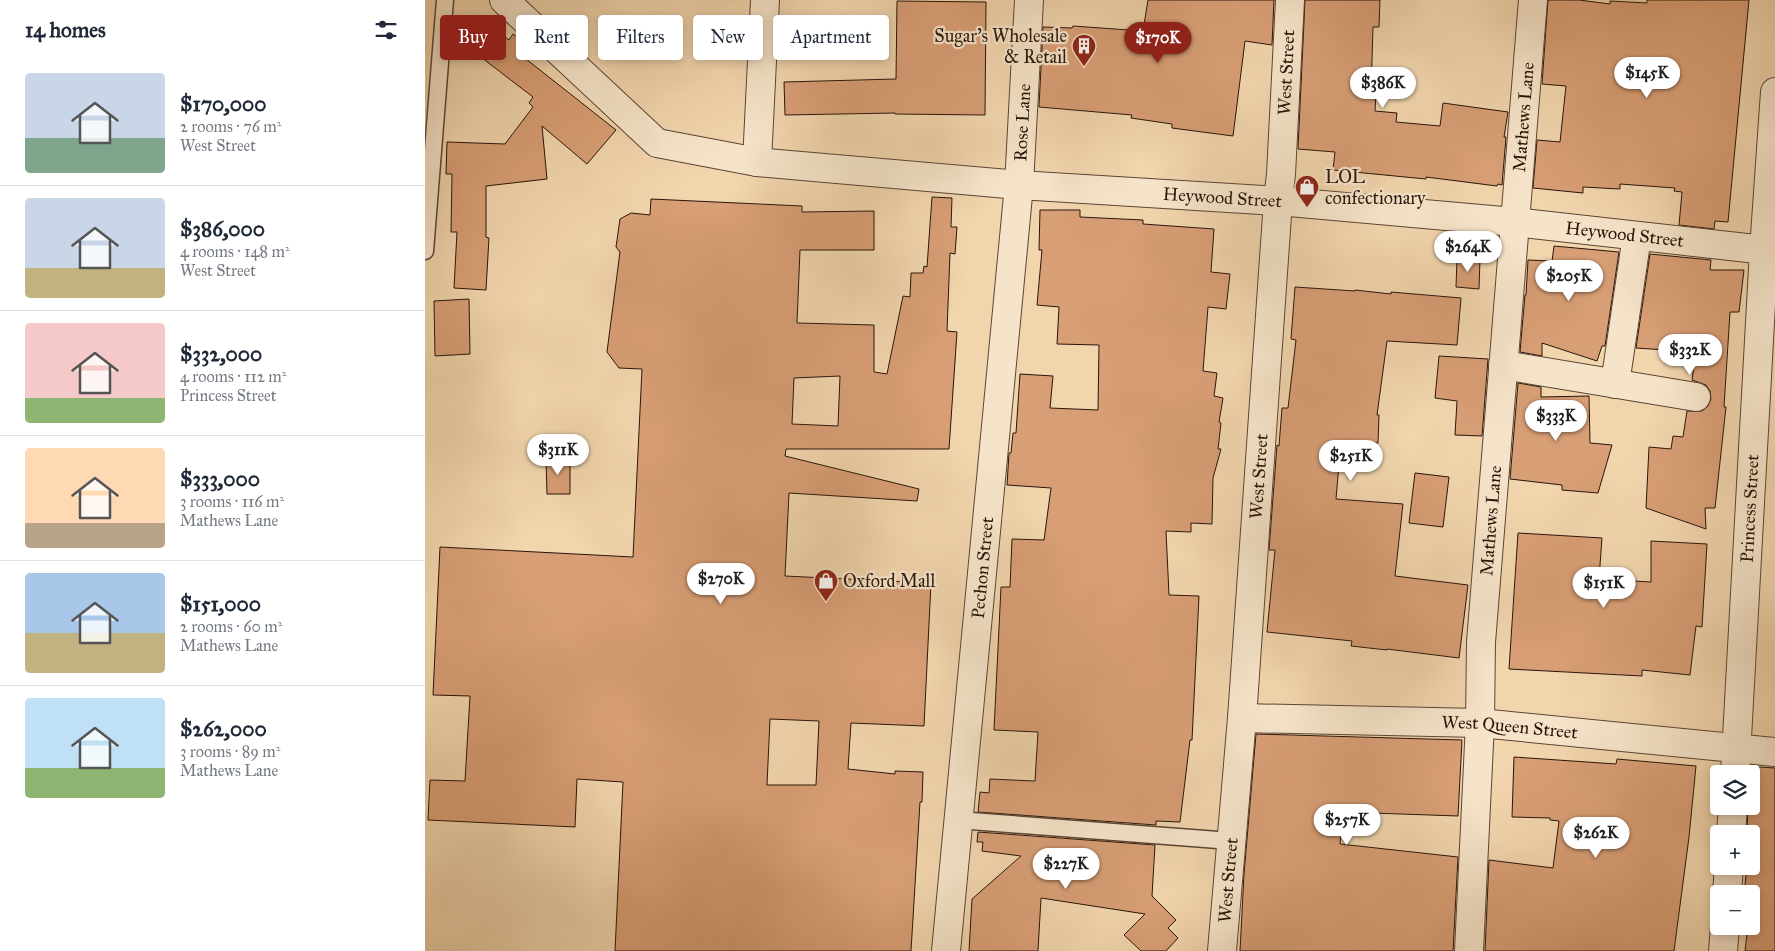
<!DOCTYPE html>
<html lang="en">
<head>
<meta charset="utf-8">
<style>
	body { margin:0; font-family:"IM FELL Great Primer",serif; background:#f2f2f3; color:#1f2937; height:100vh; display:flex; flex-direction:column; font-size:19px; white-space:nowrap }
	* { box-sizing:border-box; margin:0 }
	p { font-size:16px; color:#747a83 }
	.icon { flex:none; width:28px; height:28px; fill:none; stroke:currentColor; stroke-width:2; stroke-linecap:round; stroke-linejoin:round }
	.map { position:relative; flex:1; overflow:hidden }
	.side { display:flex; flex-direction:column; background:#fff; width:425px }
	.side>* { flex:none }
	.guide { position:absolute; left:15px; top:15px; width:475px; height:45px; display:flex; gap:10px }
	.controls { position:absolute; left:1285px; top:765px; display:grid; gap:10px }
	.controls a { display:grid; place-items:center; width:50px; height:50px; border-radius:5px; background:#fff; box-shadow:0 2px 8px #0003; font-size:25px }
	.price { position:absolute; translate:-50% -42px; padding:0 11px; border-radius:18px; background:#fff; color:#222; font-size:16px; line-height:32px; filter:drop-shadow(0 1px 2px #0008) }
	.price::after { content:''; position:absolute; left:50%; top:30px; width:15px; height:11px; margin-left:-8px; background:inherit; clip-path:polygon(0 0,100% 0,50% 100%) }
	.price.selected { background:#8f2418; color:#fff }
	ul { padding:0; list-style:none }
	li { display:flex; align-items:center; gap:15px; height:125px; padding:0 25px }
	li+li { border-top:1px solid #e0e1e3 }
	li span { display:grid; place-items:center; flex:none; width:140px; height:100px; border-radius:5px; color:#555 }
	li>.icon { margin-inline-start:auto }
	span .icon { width:60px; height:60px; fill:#fffc; stroke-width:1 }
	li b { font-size:21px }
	h2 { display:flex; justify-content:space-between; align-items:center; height:60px; padding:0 25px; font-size:21px }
	.tag { padding:0 18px; border-radius:5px; background:#fff; box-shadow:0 2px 8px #0003; font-size:18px; line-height:45px }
	.tag.selected { background:#8f2418; color:#fff }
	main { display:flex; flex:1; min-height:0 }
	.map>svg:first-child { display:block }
	.building { fill:#d89e75; stroke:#29150b; fill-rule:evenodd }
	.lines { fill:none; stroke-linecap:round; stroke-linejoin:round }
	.service-casing { stroke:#5b4534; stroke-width:19 }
	.minor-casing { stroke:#5b4534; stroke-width:30 }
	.service { stroke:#f6e4ca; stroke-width:16 }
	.minor { stroke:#f6e4ca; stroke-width:28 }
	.labels { text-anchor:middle; stroke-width:4.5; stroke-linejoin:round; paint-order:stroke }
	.poi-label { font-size:18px; fill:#29150b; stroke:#f6e4ca; text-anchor:start }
	.street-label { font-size:18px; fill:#29150b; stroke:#f6e4ca }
</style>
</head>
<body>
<main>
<section class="side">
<h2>14 homes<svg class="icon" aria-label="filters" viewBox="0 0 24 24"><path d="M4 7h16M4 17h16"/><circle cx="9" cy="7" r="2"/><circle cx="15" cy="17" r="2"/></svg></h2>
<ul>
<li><span style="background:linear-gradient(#c9d6e8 65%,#7fa58c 0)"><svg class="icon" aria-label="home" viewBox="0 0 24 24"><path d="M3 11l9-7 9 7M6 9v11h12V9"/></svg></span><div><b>$170,000</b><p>2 rooms · 76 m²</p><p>West Street</p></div></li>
<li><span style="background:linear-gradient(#c9d6e8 70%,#c2b280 0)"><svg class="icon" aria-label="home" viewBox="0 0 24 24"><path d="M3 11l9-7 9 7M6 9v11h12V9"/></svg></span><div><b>$386,000</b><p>4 rooms · 148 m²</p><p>West Street</p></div></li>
<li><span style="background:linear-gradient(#f6c9c9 75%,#8fb573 0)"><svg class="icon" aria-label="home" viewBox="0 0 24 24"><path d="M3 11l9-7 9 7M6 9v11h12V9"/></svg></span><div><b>$332,000</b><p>4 rooms · 112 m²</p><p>Princess Street</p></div></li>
<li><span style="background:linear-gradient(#ffd9b3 75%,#b9a48a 0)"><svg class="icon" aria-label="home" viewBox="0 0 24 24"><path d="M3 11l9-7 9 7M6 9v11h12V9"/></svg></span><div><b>$333,000</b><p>3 rooms · 116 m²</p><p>Mathews Lane</p></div></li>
<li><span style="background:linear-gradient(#a9c7e8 60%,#c2b280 0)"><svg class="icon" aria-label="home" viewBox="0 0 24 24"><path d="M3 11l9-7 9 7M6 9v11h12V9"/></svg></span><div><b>$151,000</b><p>2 rooms · 60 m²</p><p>Mathews Lane</p></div></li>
<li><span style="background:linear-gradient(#bfe0f5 70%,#8fb573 0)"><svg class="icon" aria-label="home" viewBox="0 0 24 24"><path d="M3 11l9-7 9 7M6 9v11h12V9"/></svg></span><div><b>$262,000</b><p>3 rooms · 89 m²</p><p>Mathews Lane</p></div></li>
</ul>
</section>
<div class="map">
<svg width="1350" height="951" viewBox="0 0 1350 951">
	<rect width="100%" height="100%" fill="#f1d5ad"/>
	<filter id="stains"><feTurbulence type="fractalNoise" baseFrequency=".004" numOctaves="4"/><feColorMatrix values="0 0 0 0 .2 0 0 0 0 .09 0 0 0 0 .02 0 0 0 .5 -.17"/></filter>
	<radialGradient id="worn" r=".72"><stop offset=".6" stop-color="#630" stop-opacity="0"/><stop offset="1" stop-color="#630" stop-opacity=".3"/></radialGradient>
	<!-- building -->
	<path class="building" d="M 723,0 L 849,0 L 847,45 L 820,41 L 808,136 L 747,128 L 747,124 L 706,118 L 707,115 L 614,107 L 618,27 L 647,28 L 648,26 L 718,31 Z
		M 880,0 L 955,0 L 954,27 L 948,27 L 946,92 L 951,92 L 950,111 L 972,113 L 971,122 L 1015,126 L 1018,103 L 1083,112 L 1079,137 L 1081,137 L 1077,185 L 1073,184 L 1072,186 L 1001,177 L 1001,179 L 908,170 L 910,152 L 873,149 Z
		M 1123,0 L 1154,0 L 1185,4 L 1185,1 L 1222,3 L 1222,0 L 1324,0 L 1303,222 L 1290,221 L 1289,229 L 1254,225 L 1257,192 L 1249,191 L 1250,188 L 1195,184 L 1195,189 L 1158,187 L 1158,193 L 1108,188 L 1112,140 L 1135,142 L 1141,86 L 1117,84 Z
		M 472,1 L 561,2 L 560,115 L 470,114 L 470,113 L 360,115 L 359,82 L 471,79 Z
		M 65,25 L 84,40 L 88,34 L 108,49 L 101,59 L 191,130 L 162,164 L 117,126 L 122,179 L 61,186 L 61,237 L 64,238 L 61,290 L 29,288 L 32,232 L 26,232 L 27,174 L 21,174 L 22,142 L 80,144 L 108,107 L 104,103 L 108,97 L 27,35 L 59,33 Z
		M 507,197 L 527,198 L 526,227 L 532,227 L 530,254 L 525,253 L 522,331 L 532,332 L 524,449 L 361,449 L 360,456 L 494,489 L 492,501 L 364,493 L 360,576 L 506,583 L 499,726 L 426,723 L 423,769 L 470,774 L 470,771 L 498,772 L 497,802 L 495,802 L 486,951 L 190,951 L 198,782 L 152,779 L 150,827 L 3,820 L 5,780 L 40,781 L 45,696 L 8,695 L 15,547 L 208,557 L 217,369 L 194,368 L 182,352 L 195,252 L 191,247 L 195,219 L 206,213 L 225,215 L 226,199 L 377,206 L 377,212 L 449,211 L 449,250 L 375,250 L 372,323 L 449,325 L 449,372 L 462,374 L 478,296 L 485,297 L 486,273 L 498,273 L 499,266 L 502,267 ZM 415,376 L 413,426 L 367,424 L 369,378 ZM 345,719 L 394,721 L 391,785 L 342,785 Z
		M 615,210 L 655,210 L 655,217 L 718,220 L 718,224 L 789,229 L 786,272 L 805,274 L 801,309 L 783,307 L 778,371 L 792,373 L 789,396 L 798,398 L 794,422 L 796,423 L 793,449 L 796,449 L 788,478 L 787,524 L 766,523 L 766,532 L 741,531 L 744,595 L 774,596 L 767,740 L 765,740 L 755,822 L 731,821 L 731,825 L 553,812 L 555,792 L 564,793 L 565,779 L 610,781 L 613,732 L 569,730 L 576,587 L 585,587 L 587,539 L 619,540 L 626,488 L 582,485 L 584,453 L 586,453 L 588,433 L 591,433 L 595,374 L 628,376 L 625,408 L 673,410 L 674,345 L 632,344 L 634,307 L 612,305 L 617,250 L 614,250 Z
		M 1129,246 L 1194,252 L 1180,346 L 1177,346 L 1172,361 L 1117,343 L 1117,356 L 1095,352 L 1100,295 L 1101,295 L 1103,260 L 1127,261 Z
		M 1225,254 L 1286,260 L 1285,270 L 1319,270 L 1314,312 L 1305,312 L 1299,407 L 1301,407 L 1290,508 L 1280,508 L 1281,529 L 1221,508 L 1224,447 L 1246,449 L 1248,436 L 1258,437 L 1262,411 L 1277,411 L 1283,406 L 1286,399 L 1285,391 L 1281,385 L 1267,380 L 1269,365 L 1240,363 L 1241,350 L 1211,348 Z
		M 1032,258 L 1055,259 L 1054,289 L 1031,287 Z
		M 870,287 L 930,291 L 930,290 L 966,294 L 966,292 L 1036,298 L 1032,345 L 962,341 L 952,415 L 954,415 L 953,443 L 916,441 L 911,499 L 978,504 L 970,576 L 1043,585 L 1034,658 L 962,649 L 962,650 L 926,646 L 927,641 L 842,632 L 850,550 L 844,550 L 852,445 L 854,446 L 857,408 L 863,408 L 871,340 L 866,339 Z
		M 44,299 L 45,354 L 10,356 L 9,301 Z
		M 1014,356 L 1063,359 L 1057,436 L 1030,435 L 1032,401 L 1010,398 Z
		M 1093,383 L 1116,387 L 1116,397 L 1164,396 L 1165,443 L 1187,445 L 1173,493 L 1137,490 L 1137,485 L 1085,479 Z
		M 145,457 L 145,494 L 122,494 L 121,458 Z
		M 990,473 L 1024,477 L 1018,527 L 984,523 Z
		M 1093,533 L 1177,538 L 1174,579 L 1226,582 L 1226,541 L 1282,544 L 1277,627 L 1271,626 L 1265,675 L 1217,670 L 1217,676 L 1084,669 Z
		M 831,734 L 1037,740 L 1033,816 L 918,812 L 915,844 L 1033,857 L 1028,951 L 815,951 L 819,874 Z
		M 1089,757 L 1191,764 L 1192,759 L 1271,766 L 1264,837 L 1249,951 L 1060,951 L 1064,860 L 1128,868 L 1134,821 L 1125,820 L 1125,818 L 1087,817 Z
		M 1334,767 L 1350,768 L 1350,951 L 1320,951 L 1323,926 L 1326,926 L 1327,894 L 1319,894 L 1322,866 L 1326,866 L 1327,831 L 1322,831 L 1323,806 L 1326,806 L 1326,769 L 1334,770 Z
		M 553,832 L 730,845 L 727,896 L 751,920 L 743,928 L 753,938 L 741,951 L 716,951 L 699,935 L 720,914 L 616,898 L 613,951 L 544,951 L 547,899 L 596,856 L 557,851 L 558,842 L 552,842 Z"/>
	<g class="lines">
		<defs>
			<path id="service" d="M 0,251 L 20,0
				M 533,820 L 806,841"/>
			<g id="minor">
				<path id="s1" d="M 79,0 L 232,143 L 332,162 L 594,185 L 853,201 L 1089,222 L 1350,251"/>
				<path d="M 332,162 L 340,0"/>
				<path d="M 1078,365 L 1271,397"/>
				<path d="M 1190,384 L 1212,236"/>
				<path id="s2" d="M 817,718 L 1055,723 L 1350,752"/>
				<path id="s3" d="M 1310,774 L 1339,250 L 1350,92"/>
				<path d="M 1306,834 L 1308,806"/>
				<path d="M 1302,894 L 1304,866"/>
				<path id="s4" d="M 521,951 L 594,185 L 604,0"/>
				<path id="s5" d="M 797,951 L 817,718 L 853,201 L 856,174 L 865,0"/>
				<path id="s6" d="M 1044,951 L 1055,723 L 1056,642 L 1108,0"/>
				<path d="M 1298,951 L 1300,926"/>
			</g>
		</defs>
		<!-- service casing -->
		<use href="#service" class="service-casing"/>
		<!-- minor casing -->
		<use href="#minor" class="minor-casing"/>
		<!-- service -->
		<use href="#service" class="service"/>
		<!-- minor -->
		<use href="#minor" class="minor"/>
	</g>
	<!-- icons -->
	<defs>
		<symbol id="building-pin" viewBox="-11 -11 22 30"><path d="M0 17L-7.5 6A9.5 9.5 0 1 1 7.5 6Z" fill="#8f2418" stroke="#f6e4ca"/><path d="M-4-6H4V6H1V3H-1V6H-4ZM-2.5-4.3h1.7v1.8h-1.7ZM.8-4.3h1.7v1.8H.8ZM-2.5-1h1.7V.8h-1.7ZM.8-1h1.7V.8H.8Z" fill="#fff"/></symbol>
		<symbol id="shop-pin" viewBox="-11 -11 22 30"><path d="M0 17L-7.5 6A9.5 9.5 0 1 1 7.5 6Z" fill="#8f2418" stroke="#f6e4ca"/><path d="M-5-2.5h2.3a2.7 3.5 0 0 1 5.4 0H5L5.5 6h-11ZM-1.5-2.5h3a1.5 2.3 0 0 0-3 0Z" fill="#fff"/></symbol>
	</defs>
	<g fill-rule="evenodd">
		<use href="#building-pin" x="645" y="32" width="28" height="38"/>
		<use href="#shop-pin" x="868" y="173" width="28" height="38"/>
		<use href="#shop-pin" x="387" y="567" width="28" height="38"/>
	</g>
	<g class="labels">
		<!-- poi labels -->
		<g class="poi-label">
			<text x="642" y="42" text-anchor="end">Sugar's Wholesale<tspan x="642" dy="21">&amp; Retail</tspan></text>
			<text x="900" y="183">LOL<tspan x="900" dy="21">confectionary</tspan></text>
			<text x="418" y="587">Oxford Mall</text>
		</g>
		<!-- street labels -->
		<g class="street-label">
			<text dy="6" stroke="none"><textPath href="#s5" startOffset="881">West Street</textPath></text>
			<text dy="6" stroke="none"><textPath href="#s6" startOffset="836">Mathews Lane</textPath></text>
			<text dy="6" stroke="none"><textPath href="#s4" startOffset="832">Rose Lane</textPath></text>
			<text dy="6" stroke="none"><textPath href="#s1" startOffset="778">Heywood Street</textPath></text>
			<text dy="6" stroke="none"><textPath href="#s1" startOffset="1182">Heywood Street</textPath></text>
			<text dy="6" stroke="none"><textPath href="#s5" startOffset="476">West Street</textPath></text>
			<text dy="6" stroke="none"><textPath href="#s3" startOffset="266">Princess Street</textPath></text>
			<text dy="6" stroke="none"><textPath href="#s6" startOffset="431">Mathews Lane</textPath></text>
			<text dy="6" stroke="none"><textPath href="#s4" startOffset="385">Pechon Street</textPath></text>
			<text dy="6" stroke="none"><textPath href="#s2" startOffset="268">West Queen Street</textPath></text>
			<text dy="6" stroke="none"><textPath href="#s5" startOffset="71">West Street</textPath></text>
		</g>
	</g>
	<rect width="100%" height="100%" filter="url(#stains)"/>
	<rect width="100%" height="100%" fill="url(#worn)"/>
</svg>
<div class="controls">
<a><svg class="icon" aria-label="layers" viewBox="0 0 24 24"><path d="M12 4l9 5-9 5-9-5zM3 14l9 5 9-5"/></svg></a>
<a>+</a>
<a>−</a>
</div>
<b class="price selected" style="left:733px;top:64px">$170K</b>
<b class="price" style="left:1222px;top:99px">$145K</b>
<b class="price" style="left:958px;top:109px">$386K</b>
<b class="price" style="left:1043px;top:273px">$264K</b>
<b class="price" style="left:1144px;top:302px">$205K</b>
<b class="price" style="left:1265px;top:376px">$332K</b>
<b class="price" style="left:1131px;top:442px">$333K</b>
<b class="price" style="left:133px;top:476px">$311K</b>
<b class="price" style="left:926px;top:482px">$251K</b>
<b class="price" style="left:296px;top:605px">$270K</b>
<b class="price" style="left:1179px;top:609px">$151K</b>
<b class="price" style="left:922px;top:846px">$257K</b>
<b class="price" style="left:1171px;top:859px">$262K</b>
<b class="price" style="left:641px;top:890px">$227K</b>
<div class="guide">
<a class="tag selected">Buy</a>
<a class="tag">Rent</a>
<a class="tag">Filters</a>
<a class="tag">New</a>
<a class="tag">Apartment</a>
</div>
</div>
</main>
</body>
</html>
